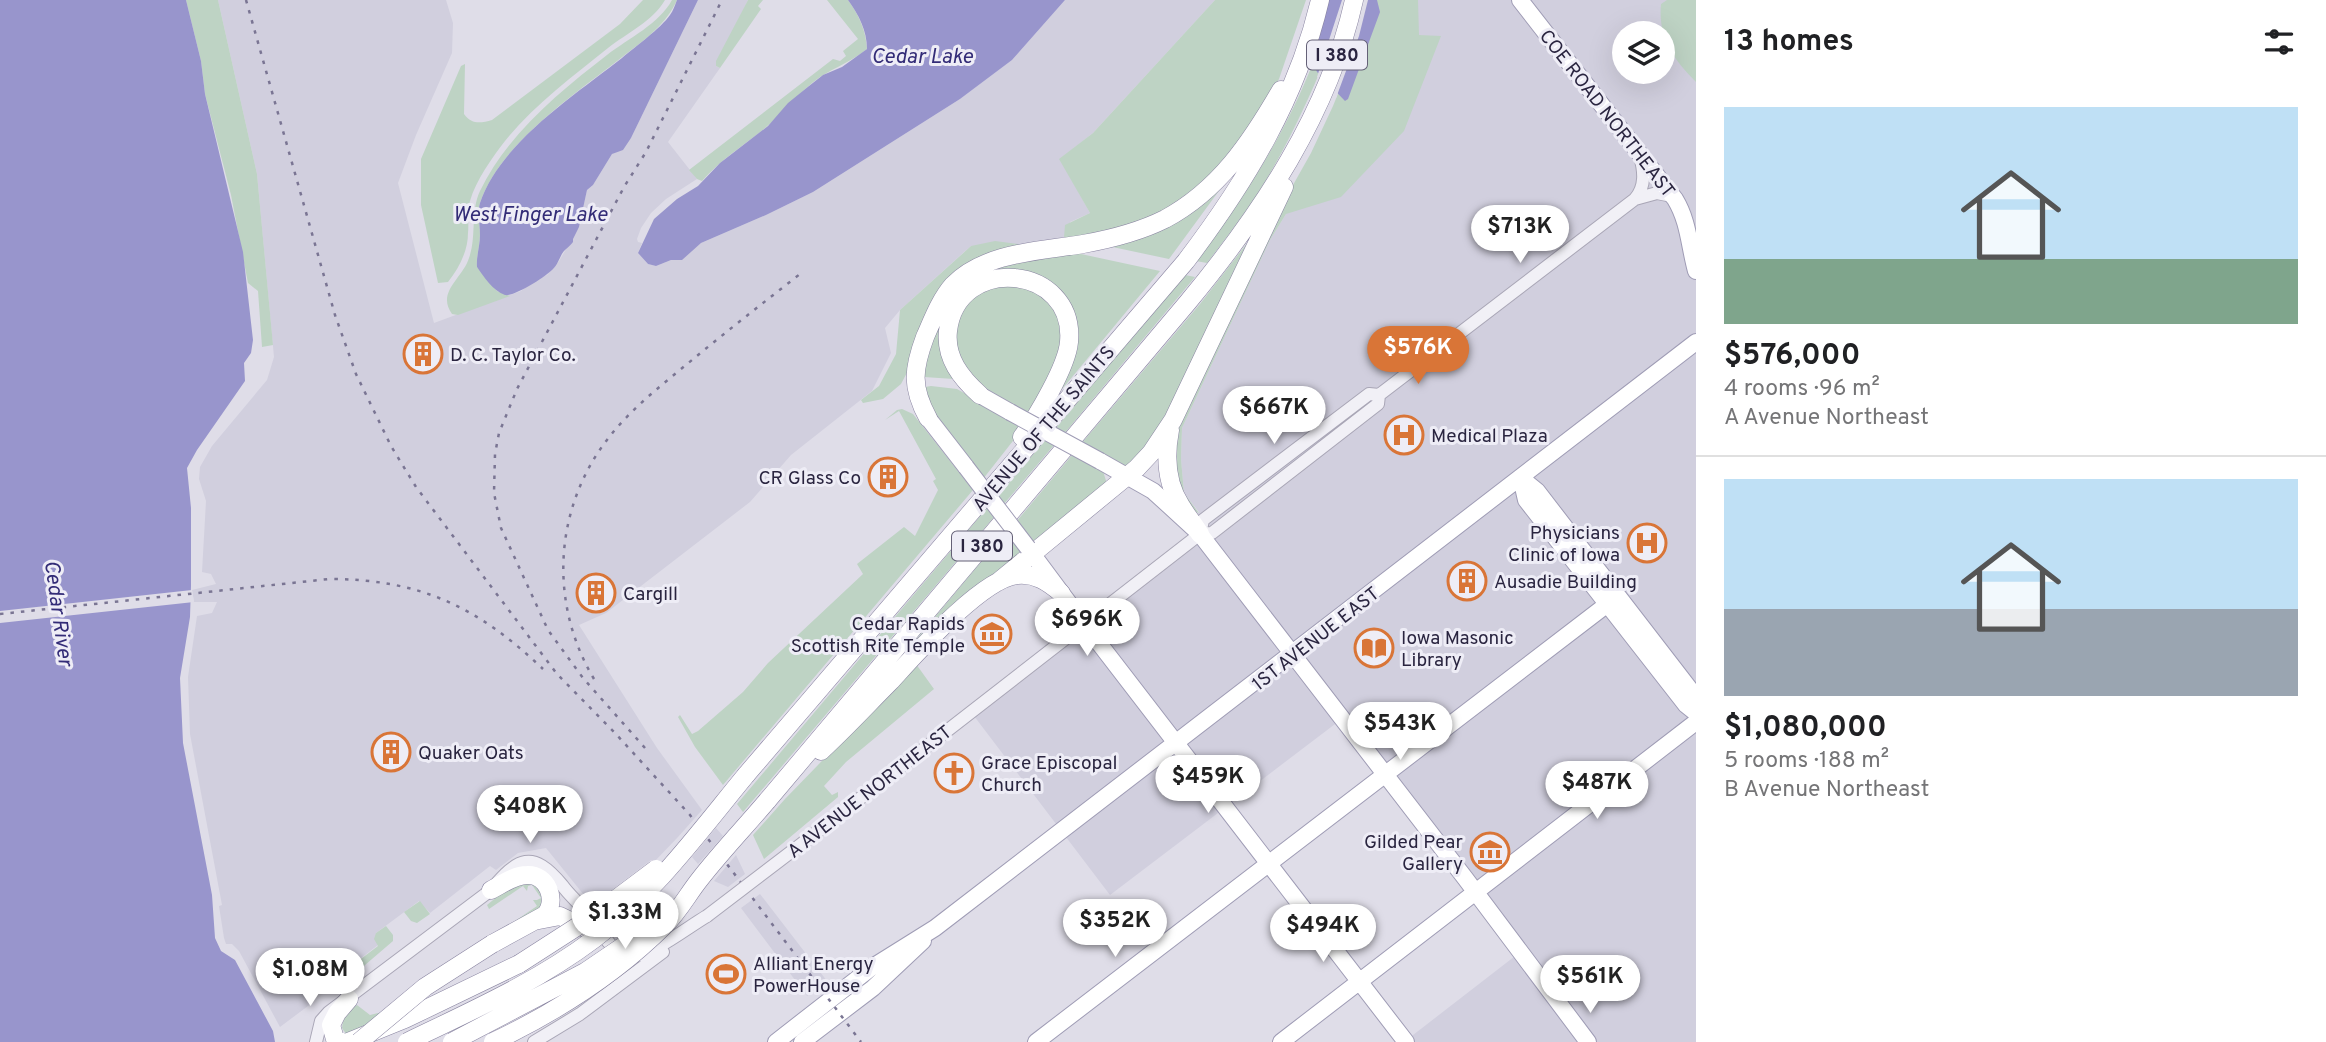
<!DOCTYPE html>
<html lang="en">
<head>
<meta charset="utf-8">
<style>
	body { margin:0; font-family:Overpass,sans-serif; background:#f6f6f6; color:#202124; height:100vh; display:flex; flex-direction:column; font-size:26px; white-space:nowrap }
	* { box-sizing:border-box; margin:0 }
	p { font-size:23px; color:#757577 }
	.icon { flex:none; width:38px; height:38px; fill:none; stroke:currentColor; stroke-width:2; stroke-linecap:round; stroke-linejoin:round }
	.map { position:relative; flex:1; overflow:hidden }
	.sheet { display:flex; flex-direction:column; background:#fff; width:630px }
	.sheet>* { flex:none }
	.fabs { position:absolute; left:1612px; top:21px; display:grid; gap:14px }
	.fabs a { display:grid; place-items:center; width:63px; height:63px; border-radius:50%; background:#fff; box-shadow:0 7px 28px #0002; font-size:35px }
	.price { position:absolute; translate:-50% -60px; padding:0 16px; border-radius:24px; background:#fff; color:#222; font-size:23px; line-height:46px; filter:drop-shadow(0 2px 4px #0008) }
	.price::after { content:''; position:absolute; left:50%; top:42px; width:21px; height:16px; margin-left:-10px; background:inherit; clip-path:polygon(0 0,100% 0,50% 100%) }
	.price.selected { background:#d97537; color:#fff }
	ul { padding:0; list-style:none }
	li { display:grid; align-content:center; gap:14px; height:371px; padding:0 28px }
	li+li { border-top:2px solid #e0e0e0 }
	li span { display:grid; place-items:center; height:217px; border-radius:0px; color:#555 }
	li>.icon { margin-inline-start:auto }
	span .icon { width:126px; height:126px; fill:#fffc; stroke-width:1 }
	li b { font-size:30px }
	h2 { display:flex; justify-content:space-between; align-items:center; height:84px; padding:0 28px; font-size:30px }
	main { display:flex; flex:1; min-height:0 }
	.map>svg:first-child { display:block }
	.built { fill:#d1cfde; fill-rule:evenodd }
	.green { fill:#bed3c4 }
	.water { fill:#9895cc }
	.pier { fill:#dfdde8 }
	.lines { fill:none; stroke-linecap:round; stroke-linejoin:round }
	.minor-casing { stroke:#a9a6b6; stroke-width:14 }
	.major-casing { stroke:#9f9cb5; stroke-width:18 }
	.highway-casing { stroke:#8883a0; stroke-width:19 }
	.minor { stroke:#f1f0f6; stroke-width:12 }
	.major { stroke:#fff; stroke-width:16 }
	.highway { stroke:#fff; stroke-width:18 }
	.rail { stroke:#7a7593; stroke-width:2.5; stroke-dasharray:3.5 7; stroke-linecap:butt }
	.minor-bridge-casing { stroke:#a9a6b6; stroke-width:14; stroke-linecap:butt }
	.major-bridge-casing { stroke:#9f9cb5; stroke-width:18; stroke-linecap:butt }
	.highway-bridge-casing { stroke:#8883a0; stroke-width:19; stroke-linecap:butt }
	.minor-bridge { stroke:#f1f0f6; stroke-width:12 }
	.major-bridge { stroke:#fff; stroke-width:16 }
	.highway-bridge { stroke:#fff; stroke-width:18 }
	.labels { text-anchor:middle; stroke-width:6; stroke-linejoin:round; paint-order:stroke }
	.shield { fill:#eeedf6; stroke:#656177; stroke-width:2 }
	.shield-label { font-size:18px; font-weight:bold; fill:#2a2540 }
	.street-label { font-size:19px; fill:#2a2540; stroke:#eeedf6 }
	.poi-label { font-size:19px; fill:#2a2540; stroke:#eeedf6; text-anchor:start }
	.water-label { font-size:21px; font-style:italic; fill:#332c77; stroke:#eeedf6 }
</style>
</head>
<body>
<main>
<div class="map">
<svg width="1696" height="1042" viewBox="0 0 1696 1042">
	<rect width="100%" height="100%" fill="#dfdde8"/>
	<!-- built -->
	<path class="built" d="M 218,0 L 446,0 L 453,23 L 452,53 L 416,135 L 398,183 L 434,323 L 521,291 L 534,281 L 547,275 L 559,261 L 579,227 L 587,190 L 593,185 L 612,154 L 631,138 L 698,0 L 748,0 L 716,66 L 720,68 L 668,142 L 697,179 L 666,199 L 651,213 L 641,228 L 637,239 L 638,242 L 642,243 L 638,253 L 648,264 L 656,266 L 671,260 L 677,260 L 701,243 L 766,215 L 813,192 L 960,99 L 1012,60 L 1065,0 L 1215,0 L 1093,133 L 1060,159 L 1090,213 L 1070,222 L 1069,240 L 1040,247 L 971,246 L 964,252 L 900,310 L 885,328 L 891,353 L 872,391 L 791,455 L 750,502 L 606,613 L 579,625 L 657,748 L 702,810 L 678,837 L 654,862 L 651,860 L 592,905 L 546,848 L 518,853 L 496,870 L 490,866 L 430,913 L 419,901 L 376,933 L 378,945 L 321,989 L 317,988 L 312,1003 L 280,1027 L 239,951 L 232,944 L 226,944 L 224,938 L 219,906 L 222,905 L 190,734 L 188,677 L 197,616 L 212,613 L 217,602 L 194,602 L 192,590 L 216,584 L 211,574 L 202,572 L 206,501 L 199,479 L 200,467 L 212,446 L 267,380 L 274,357 L 257,174 Z
		M 1381,0 L 1521,0 L 1680,208 L 1696,268 L 1696,1042 L 1404,1042 L 1519,953 L 1343,718 L 1110,895 L 971,712 L 1200,534 L 1193,520 L 1199,512 L 1184,493 L 1181,459 L 1182,428 L 1270,240 L 1286,214 Z
		M 1528,0 L 1696,0 L 1696,249 L 1691,227 ZM 1624,33 L 1662,33 L 1662,72 L 1624,72 Z
		M 716,828 L 723,836 L 698,864 L 692,857 Z
		M 736,855 L 745,874 L 728,887 L 714,881 Z
		M 760,894 L 827,981 L 807,996 L 741,908 Z"/>
	<!-- green -->
	<path class="green" d="M 186,0 L 218,0 L 257,174 L 273,345 L 262,347 L 258,291 L 248,283 L 231,195 L 205,94 L 201,61 Z
		M 643,0 L 665,0 C 653,21 627,33 608,48 C 573,76 533,106 505,141 C 492,158 476,180 470,201 C 467,211 469,223 468,233 C 468,251 459,268 448,282 L 438,283 L 421,205 L 421,159 L 461,66 L 465,64 L 464,114 C 472,125 481,123 492,120 L 620,24 Z
		M 672,0 L 677,0 C 667,23 646,39 626,54 C 578,92 500,143 480,203 C 477,213 480,224 480,235 C 480,246 476,257 477,267 L 497,291 L 510,296 L 458,315 L 452,314 C 436,292 463,278 469,258 C 477,236 470,212 480,191 C 507,135 559,92 607,55 C 629,38 659,24 672,0 Z
		M 748,0 L 763,0 L 758,6 L 761,9 L 720,68 L 716,66 L 716,61 Z
		M 827,0 L 848,0 C 859,15 866,31 867,49 C 852,61 836,67 820,77 C 799,92 784,112 764,129 C 743,146 720,160 702,181 L 697,179 L 689,170 L 833,59 L 840,61 L 846,56 L 843,51 L 858,39 Z
		M 1215,0 L 1306,0 L 1279,79 L 1266,103 L 1222,170 L 1151,220 L 1069,240 L 1064,237 L 1065,225 L 1090,213 L 1059,159 L 1093,133 Z
		M 1368,0 L 1418,0 L 1419,35 L 1441,36 L 1404,131 L 1341,197 L 1286,214 L 1270,240 L 1182,428 L 1181,459 L 1184,493 L 1199,513 L 1191,510 L 1178,491 L 1174,434 L 1284,201 L 1311,153 L 1333,106 L 1346,74 Z
		M 1667,0 L 1696,0 L 1696,82 C 1672,58 1658,37 1661,4 Z
		M 1313,63 L 1319,74 C 1300,118 1279,162 1252,202 C 1238,223 1222,243 1207,263 L 1196,261 C 1244,199 1284,136 1313,63 Z
		M 1224,184 L 1169,259 L 1103,245 Z
		M 1258,229 L 1161,434 L 1129,470 L 1081,444 L 1200,304 Z
		M 995,241 L 1040,247 L 978,263 L 911,365 L 901,384 L 883,399 L 863,403 L 861,400 L 879,386 L 896,354 L 900,310 L 971,246 Z
		M 1067,251 L 1160,271 L 1039,417 L 1072,327 L 1025,275 L 955,301 L 954,379 L 924,377 L 922,364 L 937,321 L 980,272 Z
		M 1185,275 L 1195,277 L 1063,435 L 1054,430 Z
		M 1020,282 L 1055,306 L 1065,343 L 1030,416 L 991,395 L 959,366 L 953,325 L 978,290 Z
		M 931,386 L 957,389 L 1024,427 L 983,479 L 931,411 L 925,387 Z
		M 902,409 L 913,414 L 973,490 L 723,785 L 695,747 L 678,717 L 680,715 L 692,734 L 698,731 L 743,692 L 768,663 L 863,574 L 857,564 L 904,527 L 915,536 L 938,490 L 933,481 L 936,479 L 899,411 L 885,420 L 897,410 Z
		M 1046,439 L 1055,444 L 1003,505 L 997,497 Z
		M 1073,454 L 1103,471 L 1107,484 L 1033,542 L 1016,522 Z
		M 987,508 L 994,517 L 743,812 L 737,804 Z
		M 1006,532 L 1022,554 L 894,666 Z
		M 916,664 L 934,689 L 846,762 L 824,786 L 832,795 L 838,792 L 838,797 L 764,859 L 753,835 L 785,799 Z
		M 523,880 L 541,888 L 543,906 L 506,927 L 537,906 L 533,900 L 537,900 L 541,898 L 532,885 L 528,886 L 527,891 L 523,886 L 489,909 L 487,905 L 514,883 Z
		M 420,901 L 430,914 L 417,923 L 411,921 L 404,912 Z
		M 386,926 L 393,935 L 393,941 L 358,971 L 328,988 L 326,991 L 316,989 L 321,989 L 378,946 L 374,939 L 376,933 Z
		M 357,1005 L 370,1015 L 378,1013 L 380,1014 L 367,1029 L 346,1034 L 342,1028 C 343,1017 348,1010 357,1005 Z"/>
	<!-- water -->
	<path class="water" d="M 0,0 L 186,0 L 201,61 L 205,94 L 243,252 L 253,340 L 251,353 L 244,363 L 245,381 L 197,450 L 187,468 L 191,508 L 191,586 L 190,617 L 180,678 L 183,743 L 212,895 L 215,938 L 221,951 L 235,960 L 273,1031 L 275,1042 L 0,1042 Z
		M 677,0 L 698,0 L 631,138 L 623,150 L 612,154 L 593,185 L 587,190 L 579,227 L 573,239 L 573,242 C 571,245 568,247 565,250 C 560,255 559,263 553,269 C 547,276 514,297 505,295 C 493,291 484,277 477,267 C 476,257 480,246 480,235 C 480,224 477,213 480,203 C 500,143 575,95 622,58 C 635,47 661,28 670,15 C 673,11 675,5 677,0 Z
		M 848,0 L 1065,0 L 1012,60 L 960,99 L 813,192 L 766,215 L 701,243 L 682,260 L 671,260 L 656,266 L 648,264 L 638,253 L 654,219 L 677,199 L 698,186 L 720,163 L 768,126 L 788,103 L 809,86 L 823,75 L 842,67 L 867,49 C 867,31 859,15 848,0 Z
		M 1327,0 L 1377,0 L 1380,12 L 1348,99 L 1345,101 L 1317,72 L 1312,60 Z"/>
	<!-- pier -->
	<path class="pier" d="M 1342,0 L 1368,0 L 1359,36 L 1336,98 L 1317,77 Z
		M 192,590 L 194,602 L 0,623 L 0,611 Z"/>
	<g class="lines">
		<defs>
			<path id="minor" d="M 1635,199 C 1646,186 1644,171 1640,156
				M 1200,534 L 1203,520 L 1369,394 L 1379,395 L 1635,199 L 1657,193 L 1672,196
				M 804,842 L 1200,534 L 1212,533 L 1378,404 L 1379,395
				M 316,1042 L 321,1021 L 329,1012 L 491,890 C 518,858 532,849 562,885 C 569,895 579,903 587,913 C 596,925 605,941 617,951 C 621,954 627,956 632,956 C 650,957 688,927 707,916
				M 534,1042 L 580,1014 L 663,952"/>
			<path id="major" d="M 1520,0 L 1675,199 C 1689,222 1689,246 1696,271
				M 980,395 L 1010,412
				M 928,418 L 966,467
				M 1100,461 L 1153,491 L 1200,534 L 1465,878 L 1588,1042
				M 1521,478 L 1526,500 L 1686,705 L 1696,713
				M 1521,478 L 1537,491 L 1696,697
				M 1028,548 L 1092,634 L 1406,1042
				M 776,1042 L 871,968 L 935,928 L 1696,342
				M 802,1042 L 873,988 L 923,941
				M 1036,1042 L 1618,596
				M 1281,1042 L 1696,722"/>
			<path id="highway" d="M 980,395 C 961,378 945,358 948,331 C 957,253 1076,264 1069,342 C 1067,366 1037,417 1022,437
				M 928,418 C 911,387 913,369 925,337 C 933,319 940,300 953,285 C 985,252 1041,251 1083,244 C 1111,239 1139,232 1165,219 C 1219,190 1251,142 1281,90
				M 1170,430 C 1165,456 1166,483 1181,506 C 1187,516 1194,524 1200,534
				M 998,582 L 1137,468 L 1151,453 L 1173,420 L 1284,187
				M 821,751 C 845,729 867,705 890,682 C 915,655 981,579 1017,575 C 1035,573 1048,582 1061,593
				M 746,775 L 1186,261 C 1246,182 1297,98 1320,0
				M 767,801 L 1188,302 C 1261,214 1329,113 1354,0
				M 491,890 C 501,885 514,875 527,875 C 547,874 558,900 545,915 L 492,944
				M 539,920 L 560,916 L 587,929
				M 342,1042 L 335,1039 L 331,1025 L 337,1013 L 349,999
				M 348,1042 L 405,1019 L 519,964"/>
		</defs>
		<!-- minor casing -->
		<use href="#minor" class="minor-casing"/>
		<!-- major casing -->
		<use href="#major" class="major-casing"/>
		<!-- highway casing -->
		<use href="#highway" class="highway-casing"/>
		<!-- minor -->
		<use href="#minor" class="minor"/>
		<!-- major -->
		<use href="#major" class="major"/>
		<!-- highway -->
		<use href="#highway" class="highway"/>
		<!-- rail -->
		<path class="rail" d="M 246,0 L 335,315 L 356,374 L 391,446 L 416,487 L 557,674 L 615,733 L 690,815 L 861,1042
			M 0,614 L 329,579 C 420,579 478,607 543,669
			M 594,679 C 548,602 554,506 610,436 C 633,407 663,384 692,360 C 727,331 763,303 800,274
			M 645,748 L 583,678 L 548,630 L 501,528 L 494,493 L 495,454 L 499,433 L 517,389 L 624,187 L 646,152 L 722,0"/>
		<defs>
			<path id="minor-bridge" d="M 707,916 L 804,842"/>
			<path id="major-bridge" d="M 1010,412 L 1100,461
				M 966,467 L 1028,548"/>
			<path id="highway-bridge" d="M 519,964 L 592,917 L 656,869
				M 359,1042 L 425,987 L 492,944
				M 407,1042 C 471,1011 537,982 594,939 C 654,894 699,832 746,775
				M 452,1042 L 585,972 L 638,936
				M 493,1042 C 556,1012 615,975 665,925 C 679,911 688,894 700,879 C 721,852 745,827 767,801"/>
		</defs>
		<!-- minor-bridge casing -->
		<use href="#minor-bridge" class="minor-bridge-casing"/>
		<!-- major-bridge casing -->
		<use href="#major-bridge" class="major-bridge-casing"/>
		<!-- highway-bridge casing -->
		<use href="#highway-bridge" class="highway-bridge-casing"/>
		<!-- minor-bridge -->
		<use href="#minor-bridge" class="minor-bridge"/>
		<!-- major-bridge -->
		<use href="#major-bridge" class="major-bridge"/>
		<!-- highway-bridge -->
		<use href="#highway-bridge" class="highway-bridge"/>
	</g>
	<!-- icons -->
	<defs>
		<symbol id="building-ring" viewBox="-11 -11 22 22"><circle r="9.5" fill="#eeedf6" stroke="#d97537" stroke-width="1.5"/><path d="M-4-6H4V6H1V3H-1V6H-4ZM-2.5-4.3h1.7v1.8h-1.7ZM.8-4.3h1.7v1.8H.8ZM-2.5-1h1.7V.8h-1.7ZM.8-1h1.7V.8H.8Z" fill="#d97537"/></symbol>
		<symbol id="hospital-ring" viewBox="-11 -11 22 22"><circle r="9.5" fill="#eeedf6" stroke="#d97537" stroke-width="1.5"/><path d="M-5-5h3v3.5h4V-5h3V5h-3V1.5h-4V5h-3Z" fill="#d97537"/></symbol>
		<symbol id="museum-ring" viewBox="-11 -11 22 22"><circle r="9.5" fill="#eeedf6" stroke="#d97537" stroke-width="1.5"/><path d="M0-6L6-3V-2H-6V-3ZM-5-1h2V3h-2ZM-1-1h2V3h-2ZM3-1h2V3H3ZM-6 4H6V6H-6Z" fill="#d97537"/></symbol>
		<symbol id="library-ring" viewBox="-11 -11 22 22"><circle r="9.5" fill="#eeedf6" stroke="#d97537" stroke-width="1.5"/><path d="M-6-4Q-3-5.5-.7-3.5V5Q-3 3-6 4ZM6-4Q3-5.5 .7-3.5V5Q3 3 6 4Z" fill="#d97537"/></symbol>
		<symbol id="church-ring" viewBox="-11 -11 22 22"><circle r="9.5" fill="#eeedf6" stroke="#d97537" stroke-width="1.5"/><path d="M-1.2-6h2.4v3.5h3.3v2.4h-3.3V6h-2.4V-.1h-3.3v-2.4h3.3Z" fill="#d97537"/></symbol>
		<symbol id="stadium-ring" viewBox="-11 -11 22 22"><circle r="9.5" fill="#eeedf6" stroke="#d97537" stroke-width="1.5"/><path d="M0-5a6.5 5 0 1 0 0 10a6.5 5 0 1 0 0-10ZM-3.5-1.8h7v3.6h-7Z" fill="#d97537"/></symbol>
	</defs>
	<g fill-rule="evenodd">
		<use href="#building-ring" x="401" y="332" width="44" height="44"/>
		<use href="#hospital-ring" x="1382" y="413" width="44" height="44"/>
		<use href="#building-ring" x="866" y="455" width="44" height="44"/>
		<use href="#hospital-ring" x="1625" y="521" width="44" height="44"/>
		<use href="#building-ring" x="1445" y="559" width="44" height="44"/>
		<use href="#building-ring" x="574" y="571" width="44" height="44"/>
		<use href="#museum-ring" x="970" y="612" width="44" height="44"/>
		<use href="#library-ring" x="1352" y="626" width="44" height="44"/>
		<use href="#building-ring" x="369" y="730" width="44" height="44"/>
		<use href="#church-ring" x="932" y="751" width="44" height="44"/>
		<use href="#museum-ring" x="1468" y="830" width="44" height="44"/>
		<use href="#stadium-ring" x="704" y="952" width="44" height="44"/>
	</g>
	<g class="labels">
		<!-- shield labels -->
		<g class="shield">
			<rect x="1307" y="40.5" width="60" height="29" rx="5"/>
			<rect x="952" y="531.5" width="60" height="29" rx="5"/>
		</g>
		<g class="shield-label">
			<text x="1337" y="61">I 380</text>
			<text x="982" y="552">I 380</text>
		</g>
		<!-- street labels -->
		<g class="street-label">
			<text transform="translate(1608 113) rotate(52)" y="7">COE ROAD NORTHEAST</text>
			<text transform="translate(1043 428) rotate(-50)" y="7">AVENUE OF THE SAINTS</text>
			<text transform="translate(1315 638) rotate(-38)" y="7">1ST AVENUE EAST</text>
			<text transform="translate(869 791) rotate(-38)" y="7">A AVENUE NORTHEAST</text>
		</g>
		<!-- poi labels -->
		<g class="poi-label">
			<text x="450" y="361">D. C. Taylor Co.</text>
			<text x="1431" y="442">Medical Plaza</text>
			<text x="861" y="484" text-anchor="end">CR Glass Co</text>
			<text x="1620" y="539" text-anchor="end">Physicians<tspan x="1620" dy="22">Clinic of Iowa</tspan></text>
			<text x="1494" y="588">Ausadie Building</text>
			<text x="623" y="600">Cargill</text>
			<text x="965" y="630" text-anchor="end">Cedar Rapids<tspan x="965" dy="22">Scottish Rite Temple</tspan></text>
			<text x="1401" y="644">Iowa Masonic<tspan x="1401" dy="22">Library</tspan></text>
			<text x="418" y="759">Quaker Oats</text>
			<text x="981" y="769">Grace Episcopal<tspan x="981" dy="22">Church</tspan></text>
			<text x="1463" y="848" text-anchor="end">Gilded Pear<tspan x="1463" dy="22">Gallery</tspan></text>
			<text x="753" y="970">Alliant Energy<tspan x="753" dy="22">PowerHouse</tspan></text>
		</g>
		<!-- water labels -->
		<g class="water-label">
			<text x="922" y="63">Cedar Lake</text>
			<text x="530" y="221">West Finger Lake</text>
			<text transform="translate(59 613) rotate(82)" y="7">Cedar River</text>
		</g>
	</g>
</svg>
<div class="fabs">
<a><svg class="icon" aria-label="layers" viewBox="0 0 24 24"><path d="M12 4l9 5-9 5-9-5zM3 14l9 5 9-5"/></svg></a>
</div>
<b class="price" style="left:1520px;top:265px">$713K</b>
<b class="price selected" style="left:1418px;top:386px">$576K</b>
<b class="price" style="left:1274px;top:446px">$667K</b>
<b class="price" style="left:1087px;top:658px">$696K</b>
<b class="price" style="left:1400px;top:762px">$543K</b>
<b class="price" style="left:1208px;top:815px">$459K</b>
<b class="price" style="left:1597px;top:821px">$487K</b>
<b class="price" style="left:530px;top:845px">$408K</b>
<b class="price" style="left:625px;top:951px">$1.33M</b>
<b class="price" style="left:1115px;top:959px">$352K</b>
<b class="price" style="left:1323px;top:964px">$494K</b>
<b class="price" style="left:310px;top:1008px">$1.08M</b>
<b class="price" style="left:1590px;top:1015px">$561K</b>
</div>
<section class="sheet">
<h2>13 homes<svg class="icon" aria-label="filters" viewBox="0 0 24 24"><path d="M4 7h16M4 17h16"/><circle cx="9" cy="7" r="2"/><circle cx="15" cy="17" r="2"/></svg></h2>
<ul>
<li><span style="background:linear-gradient(#bfe0f5 70%,#7fa58c 0)"><svg class="icon" aria-label="home" viewBox="0 0 24 24"><path d="M3 11l9-7 9 7M6 9v11h12V9"/></svg></span><div><b>$576,000</b><p>4 rooms · 96 m²</p><p>A Avenue Northeast</p></div></li>
<li><span style="background:linear-gradient(#bfe0f5 60%,#9aa5b1 0)"><svg class="icon" aria-label="home" viewBox="0 0 24 24"><path d="M3 11l9-7 9 7M6 9v11h12V9"/></svg></span><div><b>$1,080,000</b><p>5 rooms · 188 m²</p><p>B Avenue Northeast</p></div></li>
</ul>
</section>
</main>
</body>
</html>
